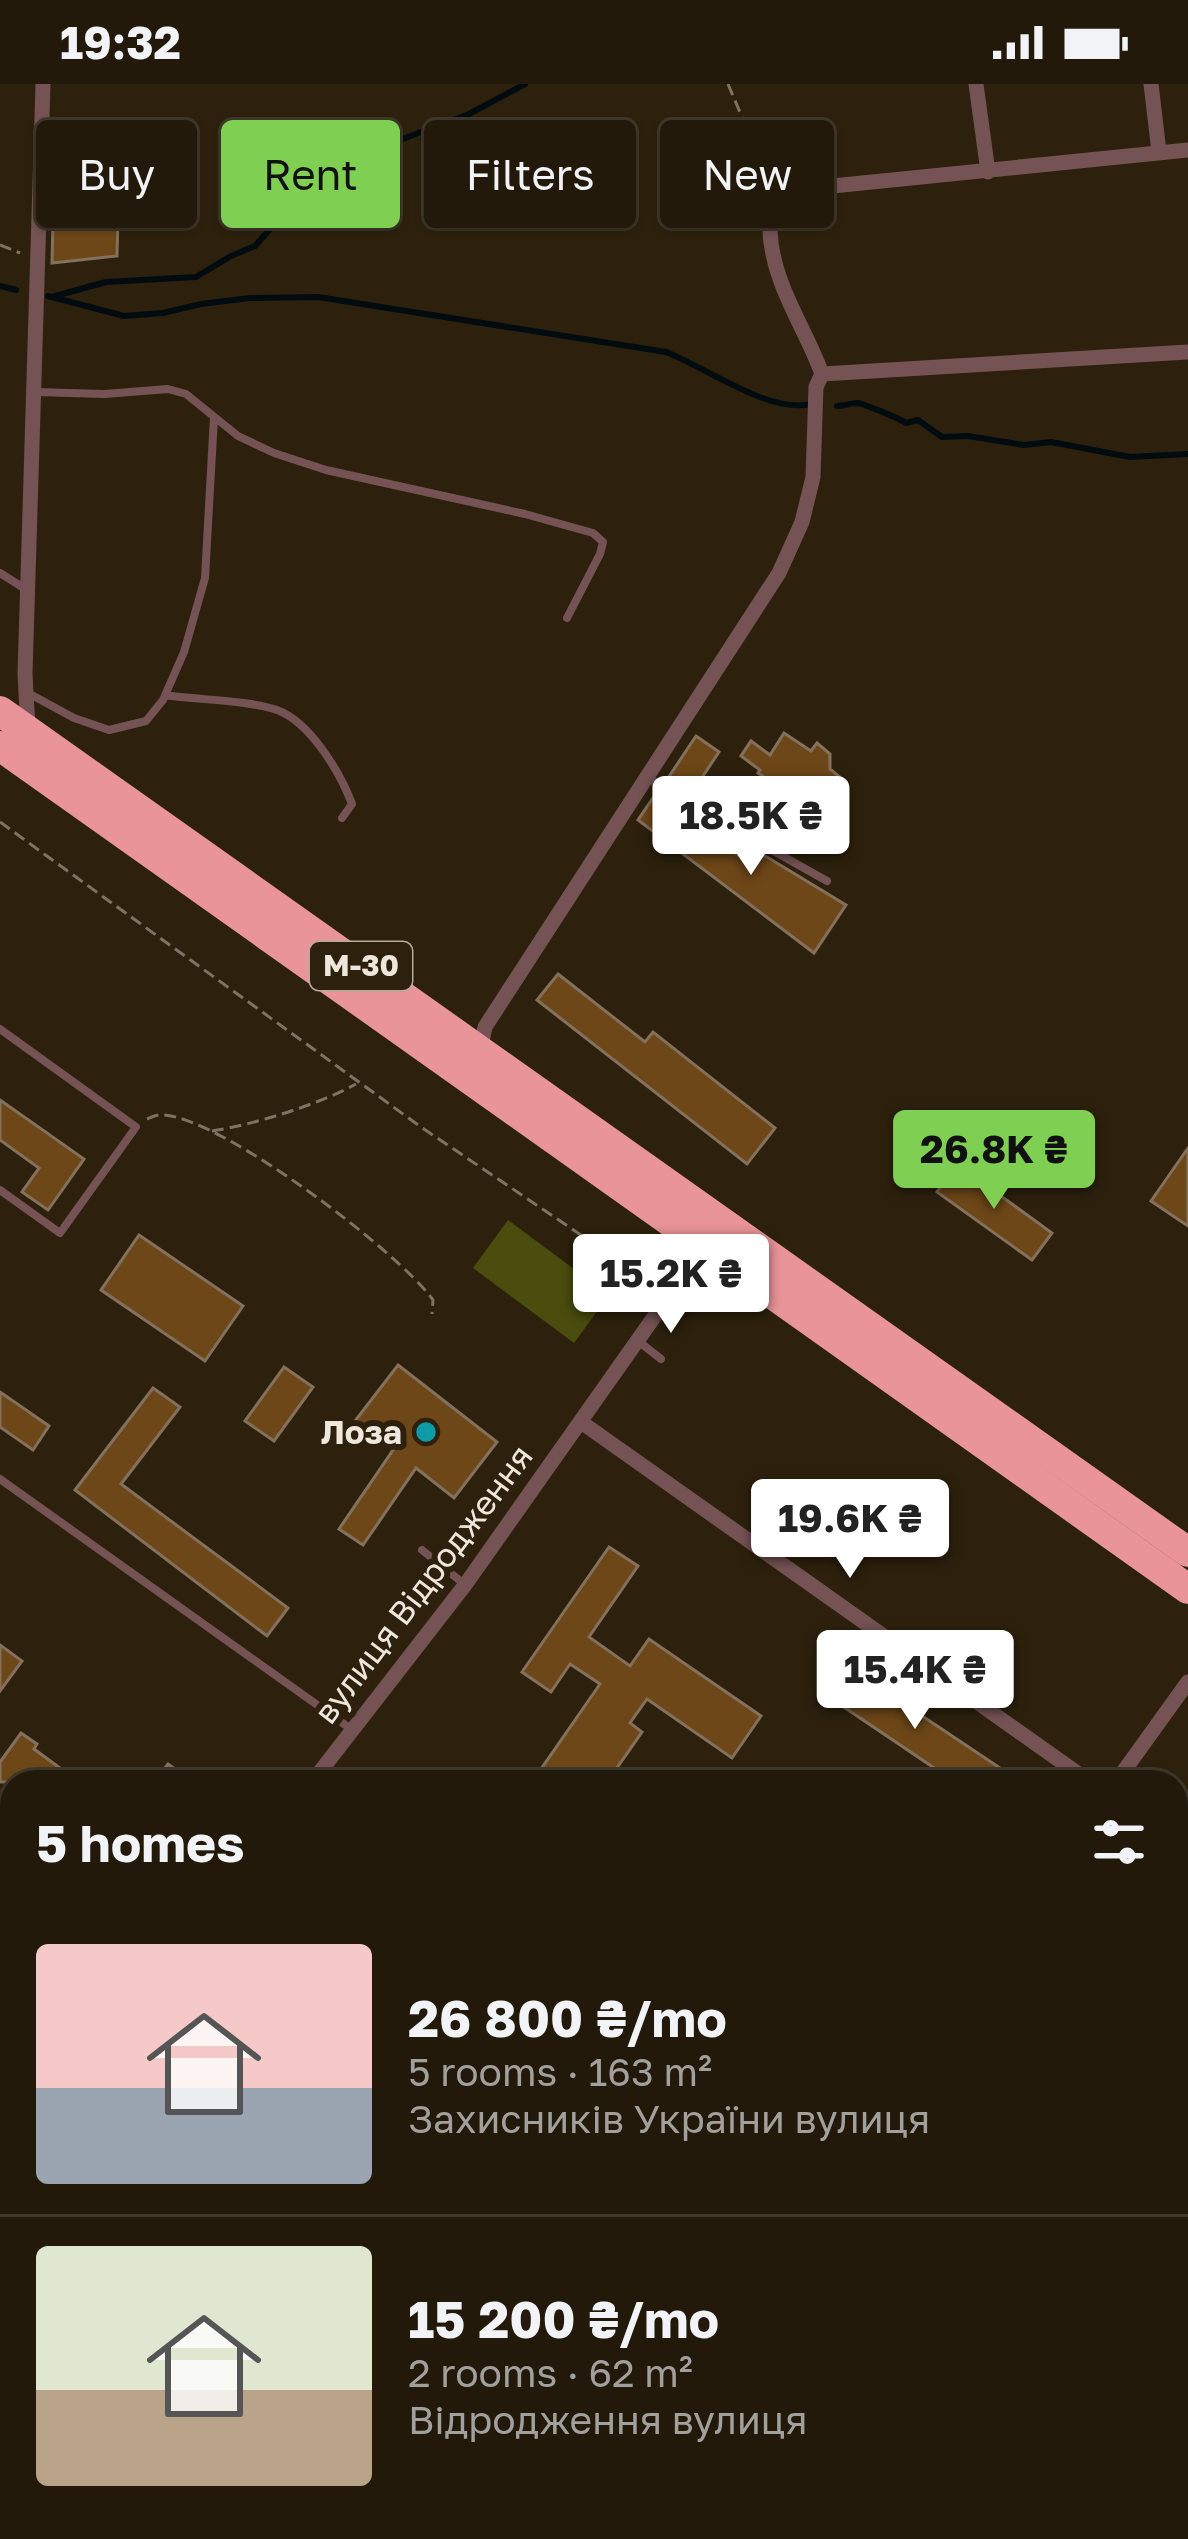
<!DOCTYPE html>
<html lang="en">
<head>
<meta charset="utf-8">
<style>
	body { margin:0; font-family:"Golos Text",sans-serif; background:#2e2618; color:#f1f3f6; height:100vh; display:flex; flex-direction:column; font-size:45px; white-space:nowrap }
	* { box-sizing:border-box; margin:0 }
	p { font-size:39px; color:#a2a09c }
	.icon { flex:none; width:66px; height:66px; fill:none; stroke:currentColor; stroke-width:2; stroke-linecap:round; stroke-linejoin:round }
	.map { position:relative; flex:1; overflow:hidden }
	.details { position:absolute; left:0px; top:1686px; width:1188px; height:771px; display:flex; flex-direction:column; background:#22190a; border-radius:36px 36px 0 0; box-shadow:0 3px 9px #0004,0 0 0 3px #3f382b }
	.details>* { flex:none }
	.banner { position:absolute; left:36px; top:36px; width:1116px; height:108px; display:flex; gap:24px }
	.price { position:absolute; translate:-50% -102px; padding:0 27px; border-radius:12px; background:#fff; color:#222; font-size:39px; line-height:78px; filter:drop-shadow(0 3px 6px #0008) }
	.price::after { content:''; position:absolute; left:50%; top:72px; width:36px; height:27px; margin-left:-18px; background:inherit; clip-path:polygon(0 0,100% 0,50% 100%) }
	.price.current { background:#7fd052; color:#111 }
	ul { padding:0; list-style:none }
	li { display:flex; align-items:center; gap:36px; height:300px; padding:0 36px }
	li+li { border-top:3px solid #3f382b }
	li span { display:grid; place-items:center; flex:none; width:336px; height:240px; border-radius:12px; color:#555 }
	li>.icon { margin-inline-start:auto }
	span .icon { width:144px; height:144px; fill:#fffc; stroke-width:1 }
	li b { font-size:51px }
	h2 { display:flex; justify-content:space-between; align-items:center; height:144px; padding:0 36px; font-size:51px }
	.chip { padding:0 42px; border-radius:12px; background:#22190a; box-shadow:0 3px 9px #0004,0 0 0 3px #3f382b; font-size:42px; line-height:108px }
	.chip.current { background:#7fd052; color:#111 }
	.status { display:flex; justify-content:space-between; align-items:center; height:84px; padding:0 60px; background:#22190a; direction:ltr }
	.status svg { height:33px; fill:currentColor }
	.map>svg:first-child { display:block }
	.green { fill:#4a4d0e }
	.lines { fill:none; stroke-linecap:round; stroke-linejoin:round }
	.stream { stroke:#020c10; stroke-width:6 }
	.building { fill:#6e4718; stroke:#83705d; stroke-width:3 }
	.path { stroke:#7d7362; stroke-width:3; stroke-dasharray:12 6; stroke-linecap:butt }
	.lane { stroke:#755354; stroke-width:8 }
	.street { stroke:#755354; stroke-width:15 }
	.highway { stroke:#e89498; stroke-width:30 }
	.culture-dot { fill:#0f9aa8; stroke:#2d210d; stroke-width:4.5 }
	.labels { text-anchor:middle; stroke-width:12; stroke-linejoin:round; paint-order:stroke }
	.shield { fill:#2d210d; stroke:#b5ac9d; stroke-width:3 }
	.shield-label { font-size:30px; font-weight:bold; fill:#efe7db }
	.poi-label { font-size:33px; font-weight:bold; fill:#efe7db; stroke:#2d210d; text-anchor:end }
	.street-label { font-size:33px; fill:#efe7db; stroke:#2d210d }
</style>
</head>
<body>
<div class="status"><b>19:32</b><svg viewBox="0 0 49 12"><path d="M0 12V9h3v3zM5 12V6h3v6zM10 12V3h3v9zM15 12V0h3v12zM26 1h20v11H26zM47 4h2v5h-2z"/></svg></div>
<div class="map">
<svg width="1188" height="2455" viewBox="0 0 1188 2455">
	<rect width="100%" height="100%" fill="#2d210d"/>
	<!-- green -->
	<path class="green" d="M 508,1136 L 609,1211 L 574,1259 L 473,1184 Z"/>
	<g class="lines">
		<!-- stream -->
		<path class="stream" d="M 0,202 L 16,206
			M 48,212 L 124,232 L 163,229 L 201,220 L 250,214 L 318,213 L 666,268 C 707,284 769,330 811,320
			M 55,212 L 106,198 L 196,193 L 231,172 L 255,162 L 307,104 L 327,91 L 397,57 L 469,30 L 525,0
			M 837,322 C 844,322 851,319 858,319 C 864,320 901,335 906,339 L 918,336 L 942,353 L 968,352 L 1024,361 L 1051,358 L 1130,373 L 1188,370"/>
	</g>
	<!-- building -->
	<path class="building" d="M 119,92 L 117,172 L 52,179 L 54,95 Z
		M 784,649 L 811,667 L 817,659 L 830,670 L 830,685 L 841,694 L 822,722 L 809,713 L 803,719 L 758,689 L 760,686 L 741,672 L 751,657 L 770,671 Z
		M 696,652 L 719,668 L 687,716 L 666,697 Z
		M 655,711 L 681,732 L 748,778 L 756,769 L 767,773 L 846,821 L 814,869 L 638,736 Z
		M 558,890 L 645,958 L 653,948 L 775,1044 L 747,1080 L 537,916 Z
		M 0,1016 L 84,1075 L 48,1126 L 22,1108 L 39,1084 L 0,1056 Z
		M 1188,1064 L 1188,1142 L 1151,1117 Z
		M 957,1080 L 1052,1149 L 1032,1176 L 937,1108 Z
		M 139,1151 L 243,1222 L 205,1277 L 101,1206 Z
		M 398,1281 L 497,1358 L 454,1414 L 416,1384 L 363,1461 L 339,1445 L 393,1366 L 355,1337 Z
		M 284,1283 L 313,1303 L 274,1357 L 245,1337 Z
		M 153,1304 L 180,1323 L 121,1400 L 288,1524 L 267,1552 L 75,1406 Z
		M 0,1308 L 49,1342 L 33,1366 L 0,1343 Z
		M 609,1463 L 638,1482 L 589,1553 L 630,1582 L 649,1555 L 761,1632 L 732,1674 L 647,1615 L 630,1639 L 642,1648 L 607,1698 L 532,1698 L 600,1600 L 570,1580 L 551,1608 L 522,1588 Z
		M 0,1561 L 22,1577 L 0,1607 Z
		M 849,1583 L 1021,1698 L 955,1698 L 829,1613 Z
		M 21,1649 L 37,1660 L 34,1665 L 79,1698 L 0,1698 L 0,1678 Z
		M 168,1680 L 193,1698 L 154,1698 Z"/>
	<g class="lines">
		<!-- path -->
		<path class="path" d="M 728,0 L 767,92
			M 0,161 L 20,169
			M 0,738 L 421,1043 L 655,1201
			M 147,1035 C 152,1033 158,1030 164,1031 C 223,1035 398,1167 433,1216 L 432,1230
			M 212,1047 C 253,1041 320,1020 356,1000
			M 848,2445 L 851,2455"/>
		<!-- lane -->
		<path class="lane" d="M 35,308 L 105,310 L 168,305 L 186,310 L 238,352 L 274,369 L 326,386 L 525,430 L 593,449 L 603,458 L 600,470 L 567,534
			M 0,489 L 27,506
			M 28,609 L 74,634 L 109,646 L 146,637 L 163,616 L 184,568 L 205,494 L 214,333
			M 165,611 C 197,616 248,616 277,626 C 310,638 340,688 352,720 L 342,734
			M 649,693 L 686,726 L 732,753 L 770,765 L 827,797
			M 0,945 L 136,1043 L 60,1149 L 0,1106
			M 638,1257 L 661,1275
			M 0,1395 L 351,1645
			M 422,1466 L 464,1500
			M 0,1890 L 12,1898
			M 0,2030 L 12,2039
			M 810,2445 L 825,2455"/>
		<!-- street -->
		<path class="street" d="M 976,0 L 988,88
			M 1151,0 L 1159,68
			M 822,290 C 805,243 772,199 770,147 C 769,134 772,121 773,108 L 1188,66
			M 822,290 L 1188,268
			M 28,645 L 25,590 L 43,0
			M 480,967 L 485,943 L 779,489 L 802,438 L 813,393 L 816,303 L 822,290
			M 581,1338 L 1090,1698
			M 312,1698 L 465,1501 L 707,1158
			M 1116,1698 L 1188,1598
			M 1176,1757 L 1188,1766
			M 0,2138 L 12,2119
			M 0,2390 L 12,2399
			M 77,2445 L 91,2455
			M 595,2455 L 602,2445"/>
		<!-- highway -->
		<path class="highway" d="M 0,627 L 1188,1468
			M 0,662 L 1188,1505"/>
	</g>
	<!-- markers -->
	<circle class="culture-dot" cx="426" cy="1348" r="12"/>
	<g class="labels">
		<!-- shield labels -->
		<rect class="shield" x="310" y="858" width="102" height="48" rx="9"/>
		<g class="shield-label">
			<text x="361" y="892">М-30</text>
		</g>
		<!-- poi labels -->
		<g class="poi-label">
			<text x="402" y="1360">Лоза</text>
		</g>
		<!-- street labels -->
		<g class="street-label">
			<text transform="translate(423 1500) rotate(-53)" y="12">вулиця Відродження</text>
		</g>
	</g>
</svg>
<b class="price" style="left:751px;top:794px">18.5K ₴</b>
<b class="price current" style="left:994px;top:1128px">26.8K ₴</b>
<b class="price" style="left:671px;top:1252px">15.2K ₴</b>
<b class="price" style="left:850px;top:1497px">19.6K ₴</b>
<b class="price" style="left:915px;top:1648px">15.4K ₴</b>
<div class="banner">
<a class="chip">Buy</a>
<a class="chip current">Rent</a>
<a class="chip">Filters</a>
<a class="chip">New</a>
</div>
<section class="details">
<h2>5 homes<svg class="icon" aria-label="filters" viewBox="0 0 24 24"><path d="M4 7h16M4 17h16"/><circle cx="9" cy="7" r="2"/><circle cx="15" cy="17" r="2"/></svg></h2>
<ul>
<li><span style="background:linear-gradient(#f6c9c9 60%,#9aa5b1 0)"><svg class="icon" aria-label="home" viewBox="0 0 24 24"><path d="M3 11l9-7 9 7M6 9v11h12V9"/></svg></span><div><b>26 800 ₴/mo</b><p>5 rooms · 163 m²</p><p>Захисників України вулиця</p></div></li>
<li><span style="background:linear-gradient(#dfe7d0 60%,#b9a48a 0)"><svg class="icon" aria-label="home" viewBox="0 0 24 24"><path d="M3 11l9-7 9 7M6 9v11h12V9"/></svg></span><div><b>15 200 ₴/mo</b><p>2 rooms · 62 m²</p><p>Відродження вулиця</p></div></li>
</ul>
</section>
</div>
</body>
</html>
